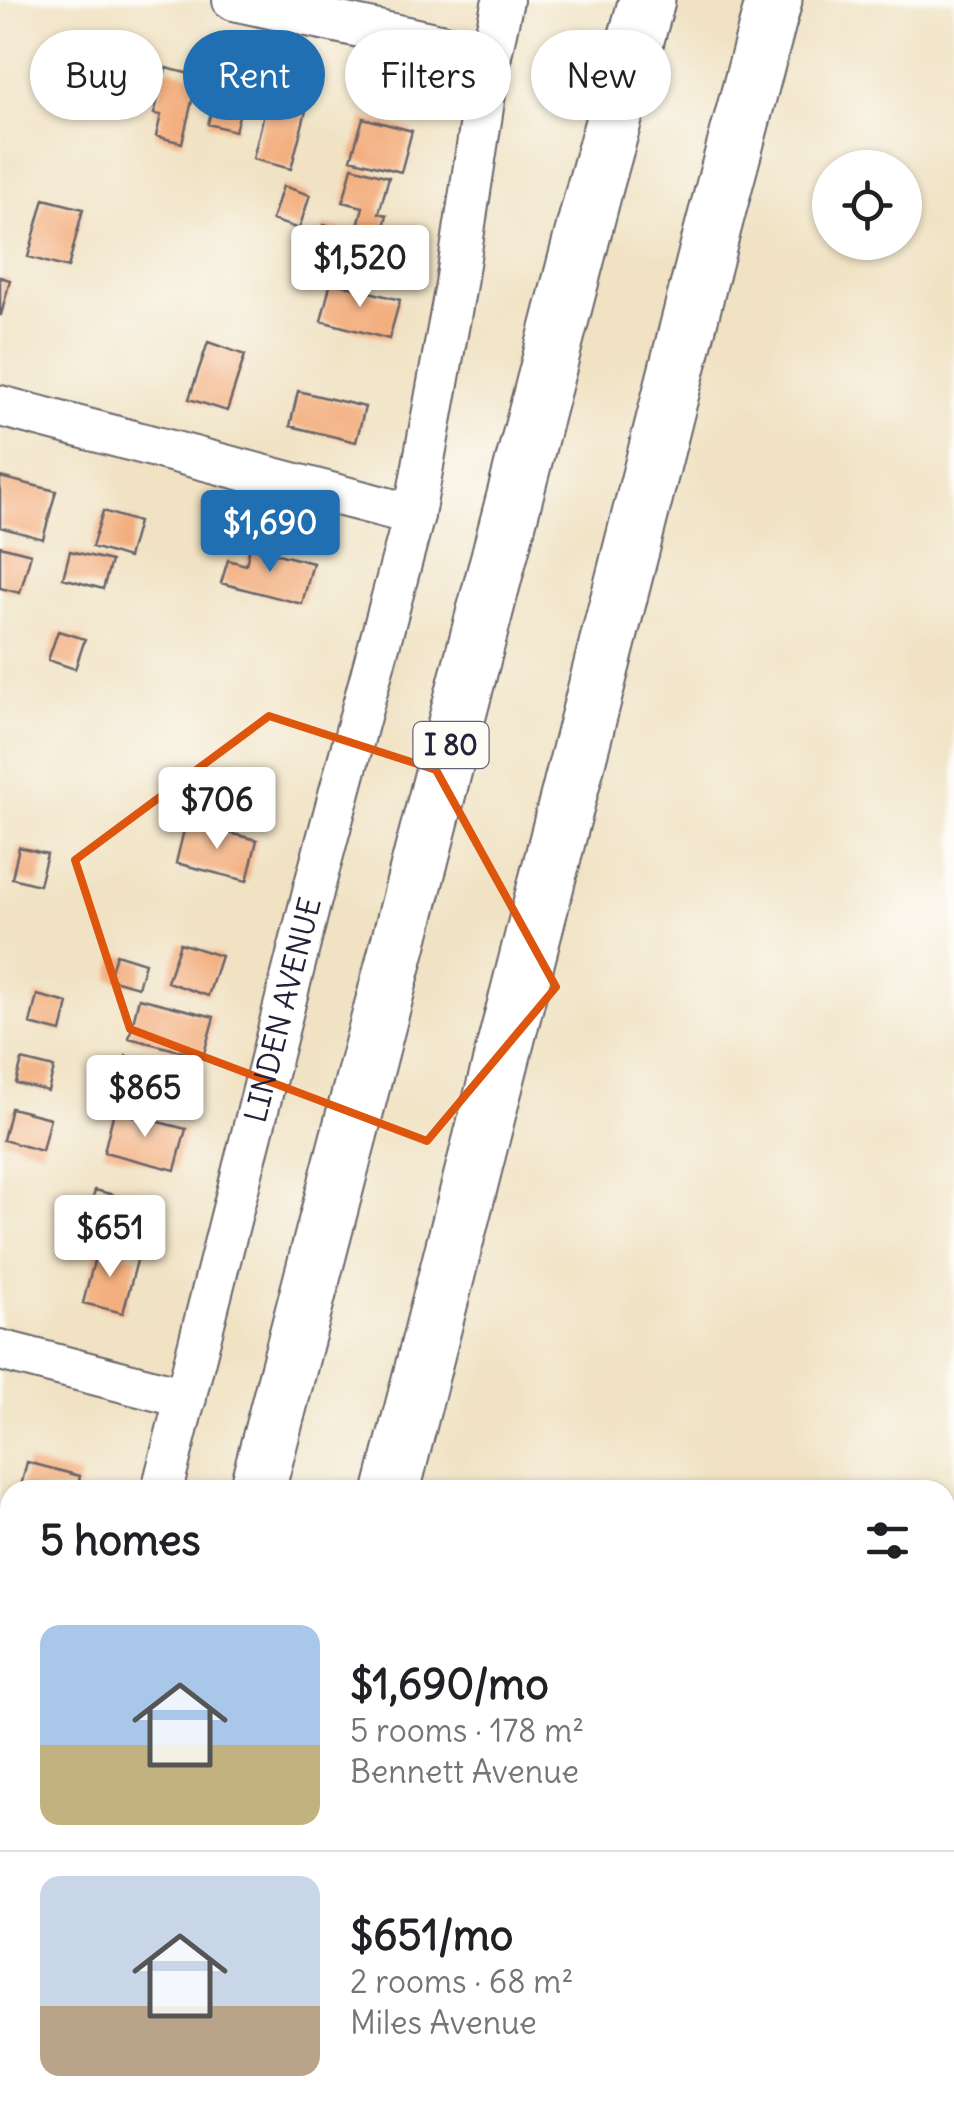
<!DOCTYPE html>
<html lang="en">
<head>
<meta charset="utf-8">
<style>
	body { margin:0; font-family:Delius,sans-serif; background:#f2f2f2; color:#202124; height:100vh; display:flex; flex-direction:column; font-size:38px; white-space:nowrap }
	* { box-sizing:border-box; margin:0 }
	p { font-size:32px; color:#757577 }
	.icon { flex:none; width:55px; height:55px; fill:none; stroke:currentColor; stroke-width:2; stroke-linecap:round; stroke-linejoin:round }
	.map { position:relative; flex:1; overflow:hidden }
	.side { position:absolute; left:0px; top:1480px; width:955px; height:642px; display:flex; flex-direction:column; background:#fff; border-radius:30px 30px 0 0; box-shadow:0 2px 8px #0004 }
	.side>* { flex:none }
	.banner { position:absolute; left:30px; top:30px; width:895px; height:90px; display:flex; gap:20px }
	.fabs { position:absolute; left:812px; top:150px; display:grid; gap:20px }
	.fabs a { display:grid; place-items:center; width:110px; height:110px; border-radius:50%; background:#fff; box-shadow:0 2px 8px #0004; font-size:50px }
	.price { position:absolute; translate:-50% -85px; padding:0 22px; border-radius:10px; background:#fff; color:#222; font-size:32px; line-height:65px; filter:drop-shadow(0 2px 5px #0008) }
	.price::after { content:''; position:absolute; left:50%; top:60px; width:30px; height:22px; margin-left:-15px; background:inherit; clip-path:polygon(0 0,100% 0,50% 100%) }
	.price.active { background:#1f6fb2; color:#fff }
	ul { padding:0; list-style:none }
	li { display:flex; align-items:center; gap:30px; height:250px; padding:0 40px }
	li+li { border-top:2px solid #e0e0e0 }
	li span { display:grid; place-items:center; flex:none; width:280px; height:200px; border-radius:20px; color:#555 }
	li>.icon { margin-inline-start:auto }
	span .icon { width:120px; height:120px; fill:#fffc; stroke-width:1 }
	li b { font-size:42px }
	h2 { display:flex; justify-content:space-between; align-items:center; height:120px; padding:0 40px; font-size:42px }
	.chip { padding:0 35px; border-radius:45px; background:#fff; box-shadow:0 2px 8px #0004; font-size:35px; line-height:90px }
	.chip.active { background:#1f6fb2; color:#fff }
	.map>svg:first-child { display:block }
	.building { fill:#f3ae7e }
	.lines { fill:none; stroke-linecap:round; stroke-linejoin:round }
	.minor-casing { stroke:#6a656b; stroke-width:44 }
	.highway-casing { stroke:#6a656b; stroke-width:59 }
	.minor { stroke:#fff; stroke-width:40 }
	.highway { stroke:#fff; stroke-width:55 }
	.marked { fill:none; stroke:#de560e; stroke-width:8; stroke-linejoin:round }
	.labels { text-anchor:middle; stroke-width:8; stroke-linejoin:round; paint-order:stroke }
	.shield { fill:#fdfcf7; stroke:#646373; stroke-width:2.5 }
	.shield-label { font-size:28px; font-weight:bold; fill:#22223b }
	.street-label { font-size:30px; fill:#22223b; stroke:#fdfcf7 }
</style>
</head>
<body>
<div class="map">
<svg width="954" height="2121" viewBox="0 0 954 2121">
	<rect width="100%" height="100%" fill="#fdfcf7"/>
	<filter id="ink" filterUnits="userSpaceOnUse"><feTurbulence type="fractalNoise" baseFrequency=".01" numOctaves="2"/><feDisplacementMap in="SourceGraphic" scale="20" xChannelSelector="R" yChannelSelector="G"/><feConvolveMatrix kernelMatrix="1 2 1 2 8 2 1 2 1" color-interpolation-filters="sRGB"/></filter>
	<filter id="wash" filterUnits="userSpaceOnUse"><feTurbulence type="fractalNoise" baseFrequency=".0048" numOctaves="4" result="noise"/><feDisplacementMap in="SourceGraphic" scale="40" xChannelSelector="R" yChannelSelector="G"/><feGaussianBlur stdDeviation="2.25" result="paint"/><feColorMatrix in="noise" values="0 0 0 0 0 0 0 0 0 0 0 0 0 0 0 0 0 1.4 0 .05"/><feComposite in="paint" operator="in"/></filter>
	<g filter="url(#wash)">
		<rect width="100%" height="100%" fill="#f0e2c3"/>
		<g id="blocks">
			<!-- building -->
			<path class="building" d="M 67,43 L 99,51 L 89,91 L 57,83 Z
				M 166,68 L 198,76 L 182,143 L 156,136 L 161,115 L 154,114 Z
				M 218,85 L 245,92 L 235,131 L 208,124 Z
				M 268,97 L 307,107 L 291,169 L 253,159 Z
				M 363,118 L 412,131 L 401,172 L 351,159 Z
				M 352,167 L 389,177 L 379,213 L 387,215 L 384,227 L 407,233 L 397,269 L 328,251 L 332,235 L 322,232 L 324,225 L 356,234 L 363,207 L 343,202 Z
				M 283,186 L 310,195 L 299,229 L 272,220 Z
				M 44,199 L 83,209 L 68,268 L 28,257 Z
				M 0,277 L 10,280 L 1,315 L 0,315 Z
				M 331,282 L 400,300 L 389,339 L 321,321 Z
				M 208,342 L 245,355 L 227,411 L 189,399 Z
				M 298,391 L 365,407 L 356,442 L 290,426 Z
				M 0,477 L 56,491 L 43,539 L 0,527 Z
				M 103,511 L 138,522 L 128,558 L 92,547 Z
				M 0,546 L 31,554 L 20,593 L 0,588 Z
				M 250,547 L 313,563 L 302,604 L 221,583 L 228,560 L 246,565 Z
				M 70,551 L 111,561 L 103,589 L 63,578 Z
				M 58,631 L 85,639 L 75,669 L 48,660 Z
				M 186,822 L 257,840 L 247,881 L 176,863 Z
				M 19,847 L 47,854 L 39,885 L 12,878 Z
				M 180,943 L 221,956 L 208,996 L 167,982 Z
				M 116,954 L 145,963 L 138,987 L 109,979 Z
				M 37,995 L 68,1003 L 61,1032 L 30,1024 Z
				M 139,998 L 214,1017 L 203,1057 L 129,1038 Z
				M 126,1056 L 199,1076 L 188,1117 L 114,1097 Z
				M 22,1060 L 54,1068 L 48,1091 L 16,1083 Z
				M 11,1108 L 50,1118 L 42,1151 L 3,1140 Z
				M 114,1111 L 186,1129 L 175,1170 L 104,1152 Z
				M 95,1190 L 152,1205 L 143,1239 L 86,1224 Z
				M 98,1246 L 138,1257 L 123,1313 L 83,1303 Z
				M 27,1462 L 80,1476 L 77,1490 L 20,1490 Z
				M 0,1542 L 10,1546 L 10,1581 L 0,1578 Z
				M 0,1619 L 10,1621 L 8,1668 L 0,1666 Z
				M 618,2112 L 633,2112 L 658,2121 L 616,2121 Z"/>
		</g>
	</g>
	<g filter="url(#ink)">
		<use href="#blocks" fill-opacity="0" stroke="#6a656b" stroke-width="2.5"/>
		<g class="lines">
			<defs>
				<g id="minor">
					<path d="M 233,0 L 491,55"/>
					<path d="M 0,406 L 414,515"/>
					<path d="M 0,1350 L 186,1398"/>
					<path id="s1" d="M 162,1490 L 314,888 L 414,515 L 455,290 L 491,55 L 503,0"/>
					<path d="M 710,2112 L 715,2121"/>
					<path d="M 0,2118 L 10,2086"/>
				</g>
				<path id="highway" d="M 257,1490 L 595,187 L 647,0
					M 392,1490 L 713,228 L 774,0
					M 82,2121 L 86,2112
					M 232,2121 L 234,2112"/>
			</defs>
			<!-- minor casing -->
			<use href="#minor" class="minor-casing"/>
			<!-- highway casing -->
			<use href="#highway" class="highway-casing"/>
			<!-- minor -->
			<use href="#minor" class="minor"/>
			<!-- highway -->
			<use href="#highway" class="highway"/>
		</g>
	</g>
	<!-- marked area -->
	<path class="marked" d="M 269,716 L 436,770 L 556,987 L 427,1141 L 130,1029 L 75,860 Z"/>
	<g class="labels">
		<!-- shield labels -->
		<rect class="shield" x="413.5" y="722" width="75" height="46" rx="8"/>
		<g class="shield-label">
			<text x="451" y="755">I 80</text>
		</g>
		<!-- street labels -->
		<g class="street-label">
			<text dy="10" stroke="none"><textPath href="#s1" startOffset="495">LINDEN AVENUE</textPath></text>
		</g>
	</g>
</svg>
<div class="fabs">
<a><svg class="icon" aria-label="locate" viewBox="0 0 24 24"><circle cx="12" cy="12" r="6"/><path d="M12 2v4M12 18v4M2 12h4M18 12h4"/></svg></a>
</div>
<b class="price" style="left:360px;top:310px">$1,520</b>
<b class="price active" style="left:270px;top:575px">$1,690</b>
<b class="price" style="left:217px;top:852px">$706</b>
<b class="price" style="left:145px;top:1140px">$865</b>
<b class="price" style="left:110px;top:1280px">$651</b>
<div class="banner">
<a class="chip">Buy</a>
<a class="chip active">Rent</a>
<a class="chip">Filters</a>
<a class="chip">New</a>
</div>
<section class="side">
<h2>5 homes<svg class="icon" aria-label="filters" viewBox="0 0 24 24"><path d="M4 7h16M4 17h16"/><circle cx="9" cy="7" r="2"/><circle cx="15" cy="17" r="2"/></svg></h2>
<ul>
<li><span style="background:linear-gradient(#a9c7e8 60%,#c2b280 0)"><svg class="icon" aria-label="home" viewBox="0 0 24 24"><path d="M3 11l9-7 9 7M6 9v11h12V9"/></svg></span><div><b>$1,690/mo</b><p>5 rooms · 178 m²</p><p>Bennett Avenue</p></div></li>
<li><span style="background:linear-gradient(#c9d6e8 65%,#b9a48a 0)"><svg class="icon" aria-label="home" viewBox="0 0 24 24"><path d="M3 11l9-7 9 7M6 9v11h12V9"/></svg></span><div><b>$651/mo</b><p>2 rooms · 68 m²</p><p>Miles Avenue</p></div></li>
</ul>
</section>
</div>
</body>
</html>
